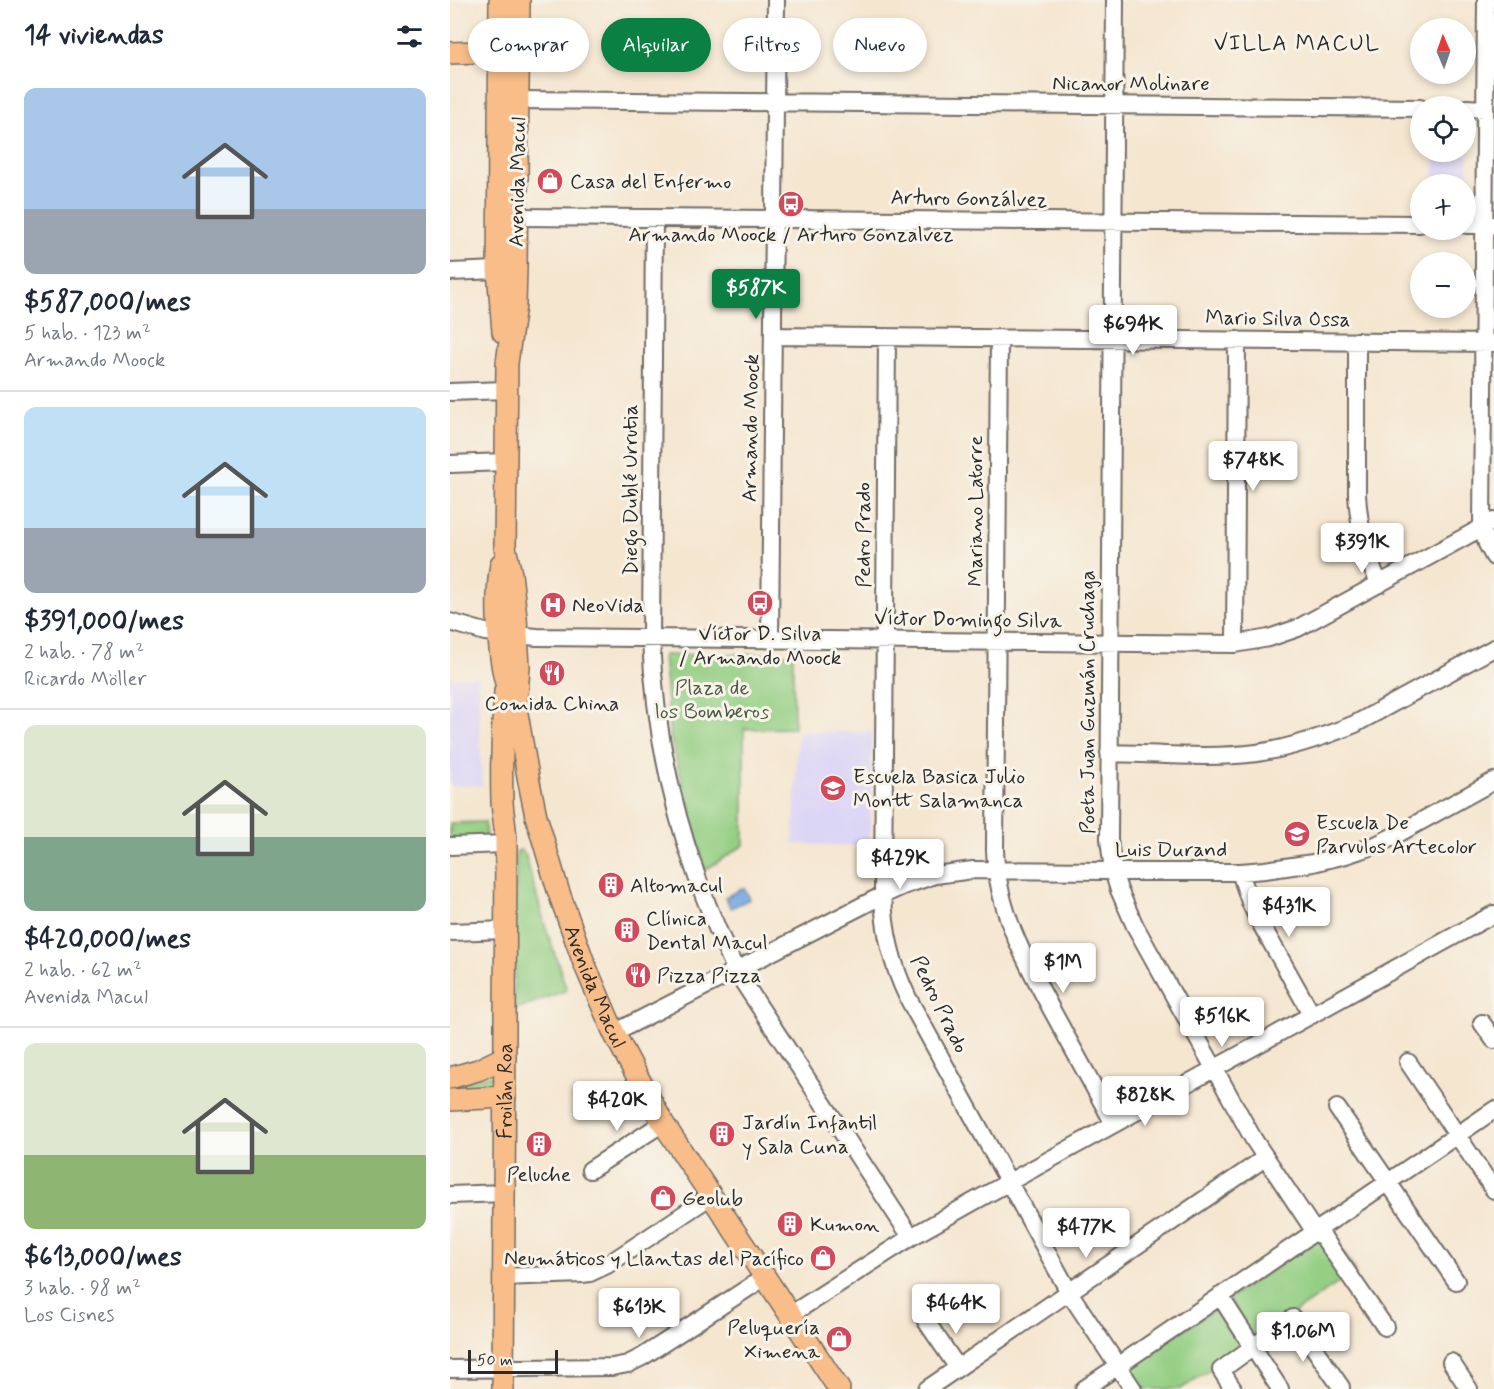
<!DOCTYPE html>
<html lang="es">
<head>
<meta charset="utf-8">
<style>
	body { margin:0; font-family:Mynerve,sans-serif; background:#f2f2f3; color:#1f2937; height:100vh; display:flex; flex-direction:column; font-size:22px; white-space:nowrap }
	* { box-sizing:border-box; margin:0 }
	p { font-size:20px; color:#747a83 }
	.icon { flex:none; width:33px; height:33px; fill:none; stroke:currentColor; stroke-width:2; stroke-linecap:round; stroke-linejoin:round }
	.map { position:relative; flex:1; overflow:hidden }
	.details { display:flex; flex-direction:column; background:#fff; width:450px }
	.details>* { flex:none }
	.top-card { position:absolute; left:18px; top:18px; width:570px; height:54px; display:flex; gap:12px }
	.needle { width:39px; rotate:358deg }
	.buttons { position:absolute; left:960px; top:18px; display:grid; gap:12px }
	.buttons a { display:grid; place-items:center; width:66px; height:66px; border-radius:50%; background:#fff; box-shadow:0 3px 9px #0003; font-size:30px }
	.scale { position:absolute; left:18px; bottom:15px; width:90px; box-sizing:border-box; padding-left:6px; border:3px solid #2b2b2b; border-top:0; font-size:16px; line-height:21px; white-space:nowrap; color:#2b2b2b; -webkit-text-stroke:4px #f7f3e8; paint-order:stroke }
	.price { position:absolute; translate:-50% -51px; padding:0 14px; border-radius:6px; background:#fff; color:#222; font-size:20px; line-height:39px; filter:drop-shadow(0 2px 3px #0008) }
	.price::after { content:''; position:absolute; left:50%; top:36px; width:18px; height:14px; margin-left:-9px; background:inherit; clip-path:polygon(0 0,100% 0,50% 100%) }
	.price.active { background:#0b8043; color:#fff }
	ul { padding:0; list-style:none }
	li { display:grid; align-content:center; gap:12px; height:318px; padding:0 24px }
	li+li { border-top:2px solid #e0e1e3 }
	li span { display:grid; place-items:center; height:186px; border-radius:12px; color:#555 }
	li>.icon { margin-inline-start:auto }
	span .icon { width:108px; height:108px; fill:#fffc; stroke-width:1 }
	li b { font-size:26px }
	h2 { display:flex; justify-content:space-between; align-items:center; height:72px; padding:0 24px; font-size:26px }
	.tag { padding:0 21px; border-radius:27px; background:#fff; box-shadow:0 3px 9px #0003; font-size:21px; line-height:54px }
	.tag.active { background:#0b8043; color:#fff }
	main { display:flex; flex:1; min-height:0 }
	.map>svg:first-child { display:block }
	.built { fill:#dcd6f6 }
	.green { fill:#94cf84; stroke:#607d58; stroke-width:1.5 }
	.water { fill:#7bace6; stroke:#536c88; stroke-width:1.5 }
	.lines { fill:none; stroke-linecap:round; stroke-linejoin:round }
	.minor-casing { stroke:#726c65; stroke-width:20 }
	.major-casing { stroke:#726c65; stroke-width:24 }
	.minor { stroke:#fff; stroke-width:16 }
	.major { stroke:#f8bd88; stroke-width:21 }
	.labels { text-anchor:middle; stroke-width:6; stroke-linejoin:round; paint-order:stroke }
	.street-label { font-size:21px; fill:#2b2b2b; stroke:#f7f3e8 }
	.poi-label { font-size:21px; fill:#2b2b2b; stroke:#f7f3e8; text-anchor:start }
	.park-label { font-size:21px; fill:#4a5c46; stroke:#f7f3e8 }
	.neighbourhood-label { font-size:22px; letter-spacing:1.5px; fill:#2b2b2b; stroke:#f7f3e8 }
</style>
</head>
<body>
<main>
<section class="details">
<h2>14 viviendas<svg class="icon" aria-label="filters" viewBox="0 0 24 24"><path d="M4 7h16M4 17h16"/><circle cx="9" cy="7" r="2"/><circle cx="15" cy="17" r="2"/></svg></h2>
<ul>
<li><span style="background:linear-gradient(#a9c7e8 65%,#9aa5b1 0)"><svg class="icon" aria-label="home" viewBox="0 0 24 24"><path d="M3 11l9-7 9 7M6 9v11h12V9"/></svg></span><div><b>$587,000/mes</b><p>5 hab. · 123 m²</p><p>Armando Moock</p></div></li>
<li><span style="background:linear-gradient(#bfe0f5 65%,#9aa5b1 0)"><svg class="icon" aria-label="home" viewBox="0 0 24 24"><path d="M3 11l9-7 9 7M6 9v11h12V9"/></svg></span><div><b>$391,000/mes</b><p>2 hab. · 78 m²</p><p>Ricardo Möller</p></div></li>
<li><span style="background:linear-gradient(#dfe7d0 60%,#7fa58c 0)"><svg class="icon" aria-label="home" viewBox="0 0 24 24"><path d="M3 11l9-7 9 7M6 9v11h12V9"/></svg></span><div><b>$420,000/mes</b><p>2 hab. · 62 m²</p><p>Avenida Macul</p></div></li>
<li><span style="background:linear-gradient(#dfe7d0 60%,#8fb573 0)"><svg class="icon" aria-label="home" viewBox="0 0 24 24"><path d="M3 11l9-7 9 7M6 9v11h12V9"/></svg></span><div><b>$613,000/mes</b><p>3 hab. · 98 m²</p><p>Los Cisnes</p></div></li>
</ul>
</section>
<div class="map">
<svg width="1044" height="1389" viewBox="0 0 1044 1389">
	<rect width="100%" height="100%" fill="#f7f3e8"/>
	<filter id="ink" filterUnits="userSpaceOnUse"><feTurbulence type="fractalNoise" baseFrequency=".0167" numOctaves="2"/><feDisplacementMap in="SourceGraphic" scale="12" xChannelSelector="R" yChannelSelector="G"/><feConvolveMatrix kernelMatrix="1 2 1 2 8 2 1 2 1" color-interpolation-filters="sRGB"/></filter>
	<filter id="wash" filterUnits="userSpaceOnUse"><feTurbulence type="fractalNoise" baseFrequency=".008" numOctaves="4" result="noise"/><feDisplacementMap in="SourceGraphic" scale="24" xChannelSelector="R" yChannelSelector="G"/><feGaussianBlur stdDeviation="1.35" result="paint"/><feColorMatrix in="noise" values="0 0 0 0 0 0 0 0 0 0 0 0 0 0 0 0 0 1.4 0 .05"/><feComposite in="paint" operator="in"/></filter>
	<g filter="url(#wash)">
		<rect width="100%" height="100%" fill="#f5e6d0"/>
		<!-- built -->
		<path class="built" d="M 1016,130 L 1019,130 L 1018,201 L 1016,201 L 1016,184 L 984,184 L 985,152 L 1016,152 Z
			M 27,676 L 32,785 L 0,786 L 0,678 Z
			M 348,732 L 422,732 L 420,846 L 343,844 Z"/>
		<!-- green -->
		<path class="green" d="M 343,654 L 344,728 L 294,729 L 294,845 L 255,870 L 220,736 L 213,655 Z
			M 35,822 L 36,842 L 0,844 L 0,823 Z
			M 72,850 L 75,854 L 95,925 L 117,990 L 64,1010 L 66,854 L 67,851 Z
			M 41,1075 L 45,1080 L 45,1084 L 38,1092 L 0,1094 L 0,1084 Z
			M 878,1231 L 906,1271 L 805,1339 L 778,1299 Z
			M 767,1308 L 793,1348 L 731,1389 L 692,1389 L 677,1366 Z"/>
		<!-- water -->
		<path class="water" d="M 294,888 L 300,899 L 281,908 L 275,897 Z"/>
	</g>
	<g filter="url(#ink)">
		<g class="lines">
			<defs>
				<path id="minor" d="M 665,0 L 659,839 L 663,871 L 669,890 L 685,926 L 804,1140 L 865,1232 L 873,1237 L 935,1327
					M 1036,0 L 1032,527 L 1037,544 L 1044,557
					M 68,100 L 970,108
					M 1016,108 L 1035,109
					M 67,217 L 970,224
					M 204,218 L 201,639 C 204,720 220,801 247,877 C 258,909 272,940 286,971 L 461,1237
					M 1016,225 L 1044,225
					M 0,272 L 48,270
					M 323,336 L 1044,343
					M 437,337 L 433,895 C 434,932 442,965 458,998 L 619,1292 L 683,1389
					M 549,338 L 545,850 C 547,911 576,962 604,1014 C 624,1051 644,1087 664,1124
					M 907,341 L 907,495 C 909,526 915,556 930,584
					M 0,392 L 56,390
					M 0,464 L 55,462
					M 0,622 L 35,632 L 87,637 L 785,644 L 819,638 L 848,628 L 1044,521
					M 320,640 L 326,0
					M 785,644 L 787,340
					M 659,753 C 707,754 761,759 807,753 C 842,748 873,737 905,724 L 1044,648
					M 0,846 L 56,844
					M 790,872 L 800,902 L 807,917 L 862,1015
					M 0,932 L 56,930
					M 1032,1023 L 1044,1040
					M 164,1033 L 433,895 L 453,886 L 485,875 L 523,870 L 790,872 L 815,870 L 863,863 L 896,855 L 926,845 L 944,836 L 1044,781
					M 958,1062 L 1044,1190
					M 887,1108 L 1006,1281
					M 140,1170 L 213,1123
					M 0,1195 L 54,1193
					M 53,1277 L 132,1274 L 140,1273 L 157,1265 L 261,1196
					M 770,1296 L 830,1389
					M 340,1315 L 461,1237 L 523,1202 L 1044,914
					M 476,1321 L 508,1368
					M 1001,1362 L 1019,1389
					M 0,1369 L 162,1367 L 178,1364 L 192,1357 L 315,1277
					M 477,1389 L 815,1158
					M 634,1389 L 1044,1110
					M 783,1389 L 771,1370 L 843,1318 L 891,1387"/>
				<g id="major">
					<path d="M 50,0 L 48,270 L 53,332"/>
					<path id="s1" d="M 69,0 L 66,269 L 65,305 L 57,363 L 55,547 L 61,574 L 66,617 L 69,667 L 66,708 L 79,782 L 86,816 L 108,890 L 134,963 L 164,1033 L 180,1063 L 213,1123 L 389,1389"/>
					<path d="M 0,53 L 62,51"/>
					<path d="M 51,564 C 45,599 47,671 63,702"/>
					<path d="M 0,1078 L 28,1070 L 55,1057"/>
					<path d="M 0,1100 L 55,1097"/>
					<path id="s2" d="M 53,1389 L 56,844 C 56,830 53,816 52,802 C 51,765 52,728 55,691"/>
				</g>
			</defs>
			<!-- minor casing -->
			<use href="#minor" class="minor-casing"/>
			<!-- major casing -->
			<use href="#major" class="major-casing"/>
			<!-- minor -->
			<use href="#minor" class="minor"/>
			<!-- major -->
			<use href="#major" class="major"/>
		</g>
	</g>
	<!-- icons -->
	<defs>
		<symbol id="shop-disc" viewBox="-11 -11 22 22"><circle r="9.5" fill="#d1495b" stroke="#f7f3e8"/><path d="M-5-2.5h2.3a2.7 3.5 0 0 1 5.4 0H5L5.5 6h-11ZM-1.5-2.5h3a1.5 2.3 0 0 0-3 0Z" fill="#fff"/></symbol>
		<symbol id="bus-disc" viewBox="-11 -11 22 22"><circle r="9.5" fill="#d1495b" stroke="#f7f3e8"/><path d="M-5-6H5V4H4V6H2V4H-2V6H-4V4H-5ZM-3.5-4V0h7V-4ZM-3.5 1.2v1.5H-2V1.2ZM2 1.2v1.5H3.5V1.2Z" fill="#fff"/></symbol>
		<symbol id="hospital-disc" viewBox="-11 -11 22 22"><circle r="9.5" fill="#d1495b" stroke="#f7f3e8"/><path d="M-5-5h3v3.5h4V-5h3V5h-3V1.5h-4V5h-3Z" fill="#fff"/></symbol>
		<symbol id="restaurant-disc" viewBox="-11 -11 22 22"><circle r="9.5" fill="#d1495b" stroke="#f7f3e8"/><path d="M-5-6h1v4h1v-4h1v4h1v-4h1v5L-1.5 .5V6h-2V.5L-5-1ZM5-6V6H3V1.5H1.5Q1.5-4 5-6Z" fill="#fff"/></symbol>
		<symbol id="school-disc" viewBox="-11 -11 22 22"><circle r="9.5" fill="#d1495b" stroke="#f7f3e8"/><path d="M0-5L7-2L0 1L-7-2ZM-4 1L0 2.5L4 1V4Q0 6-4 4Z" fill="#fff"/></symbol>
		<symbol id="building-disc" viewBox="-11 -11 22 22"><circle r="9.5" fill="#d1495b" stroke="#f7f3e8"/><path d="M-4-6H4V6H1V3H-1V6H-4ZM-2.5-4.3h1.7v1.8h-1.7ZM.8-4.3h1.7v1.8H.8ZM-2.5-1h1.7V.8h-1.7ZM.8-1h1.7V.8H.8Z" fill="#fff"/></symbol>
	</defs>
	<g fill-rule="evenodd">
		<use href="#shop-disc" x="85" y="166" width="30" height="30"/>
		<use href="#bus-disc" x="326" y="189" width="30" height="30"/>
		<use href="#bus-disc" x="295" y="588" width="30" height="30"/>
		<use href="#hospital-disc" x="88" y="590" width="30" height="30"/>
		<use href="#restaurant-disc" x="87" y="658" width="30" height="30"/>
		<use href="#school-disc" x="368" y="773" width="30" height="30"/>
		<use href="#school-disc" x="832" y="819" width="30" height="30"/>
		<use href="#building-disc" x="146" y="870" width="30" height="30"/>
		<use href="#building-disc" x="162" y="915" width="30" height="30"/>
		<use href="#restaurant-disc" x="173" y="960" width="30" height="30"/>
		<use href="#building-disc" x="257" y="1119" width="30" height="30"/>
		<use href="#building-disc" x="74" y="1129" width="30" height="30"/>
		<use href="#shop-disc" x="198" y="1183" width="30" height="30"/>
		<use href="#building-disc" x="325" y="1209" width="30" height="30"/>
		<use href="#shop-disc" x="358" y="1243" width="30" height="30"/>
		<use href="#shop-disc" x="374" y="1324" width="30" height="30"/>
	</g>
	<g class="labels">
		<!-- street labels -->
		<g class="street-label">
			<text x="681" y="90">Nicanor Molinare</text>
			<text transform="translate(67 182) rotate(-89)" y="7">Avenida Macul</text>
			<text transform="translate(519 198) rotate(1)" y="7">Arturo Gonzálvez</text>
			<text transform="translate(828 318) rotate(1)" y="7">Mario Silva Ossa</text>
			<text transform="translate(300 428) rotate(-89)" y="7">Armando Moock</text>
			<text transform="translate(180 490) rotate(-90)" y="7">Diego Dublé Urrutia</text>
			<text transform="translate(525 511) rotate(-90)" y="7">Mariano Latorre</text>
			<text transform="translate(413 535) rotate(-90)" y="7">Pedro Prado</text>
			<text transform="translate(518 619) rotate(1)" y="7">Víctor Domingo Silva</text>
			<text transform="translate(637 702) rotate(-90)" y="7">Poeta Juan Guzmán Cruchaga</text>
			<text x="721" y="856">Luis Durand</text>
			<text dy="7" stroke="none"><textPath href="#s1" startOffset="1000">Avenida Macul</textPath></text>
			<text transform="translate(490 1004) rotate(64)" y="7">Pedro Prado</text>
			<text dy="7" stroke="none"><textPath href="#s2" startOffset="298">Froilán Roa</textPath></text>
		</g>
		<!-- poi labels -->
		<g class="poi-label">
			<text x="120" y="188">Casa del Enfermo</text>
			<text x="341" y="241" text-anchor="middle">Armando Moock / Arturo Gonzalvez</text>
			<text x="122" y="612">NeoVida</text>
			<text x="310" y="640" text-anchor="middle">Víctor D. Silva<tspan x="310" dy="24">/ Armando Moock</tspan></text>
			<text x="102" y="710" text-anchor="middle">Comida China</text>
			<text x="403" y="783">Escuela Basica Julio<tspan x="403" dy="24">Montt Salamanca</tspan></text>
			<text x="866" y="829">Escuela De<tspan x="866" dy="24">Parvulos Artecolor</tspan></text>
			<text x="180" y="892">Altomacul</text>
			<text x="196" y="925">Clínica<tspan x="196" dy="24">Dental Macul</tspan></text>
			<text x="207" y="982">Pizza Pizza</text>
			<text x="292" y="1129">Jardín Infantil<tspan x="292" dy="24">y Sala Cuna</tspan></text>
			<text x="89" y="1181" text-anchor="middle">Peluche</text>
			<text x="232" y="1205">Geolub</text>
			<text x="360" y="1231">Kumon</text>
			<text x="354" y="1265" text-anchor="end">Neumáticos y Llantas del Pacífico</text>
			<text x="370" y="1334" text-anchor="end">Peluquería<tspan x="370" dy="24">Ximena</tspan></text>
		</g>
		<!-- park labels -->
		<g class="park-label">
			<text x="262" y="694">Plaza de<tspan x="262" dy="24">los Bomberos</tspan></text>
		</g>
		<!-- neighbourhood labels -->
		<g class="neighbourhood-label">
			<text x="847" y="50">VILLA MACUL</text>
		</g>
	</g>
</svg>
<div class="buttons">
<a><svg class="needle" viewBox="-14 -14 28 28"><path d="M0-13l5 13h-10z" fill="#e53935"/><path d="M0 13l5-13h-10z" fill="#747a83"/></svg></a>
<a><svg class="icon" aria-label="locate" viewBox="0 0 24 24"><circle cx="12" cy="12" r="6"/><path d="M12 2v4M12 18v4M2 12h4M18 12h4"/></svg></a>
<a>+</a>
<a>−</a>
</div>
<div class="scale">50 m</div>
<b class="price active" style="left:306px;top:320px">$587K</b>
<b class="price" style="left:683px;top:356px">$694K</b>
<b class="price" style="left:803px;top:492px">$748K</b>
<b class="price" style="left:912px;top:574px">$391K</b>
<b class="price" style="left:450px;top:890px">$429K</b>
<b class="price" style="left:839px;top:938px">$431K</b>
<b class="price" style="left:613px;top:994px">$1M</b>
<b class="price" style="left:772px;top:1048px">$516K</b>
<b class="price" style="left:695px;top:1127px">$828K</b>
<b class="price" style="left:167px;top:1132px">$420K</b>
<b class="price" style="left:636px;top:1259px">$477K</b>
<b class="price" style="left:506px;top:1335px">$464K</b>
<b class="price" style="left:189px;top:1339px">$613K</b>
<b class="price" style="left:853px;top:1363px">$1.06M</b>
<div class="top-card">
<a class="tag">Comprar</a>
<a class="tag active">Alquilar</a>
<a class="tag">Filtros</a>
<a class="tag">Nuevo</a>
</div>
</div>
</main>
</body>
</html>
